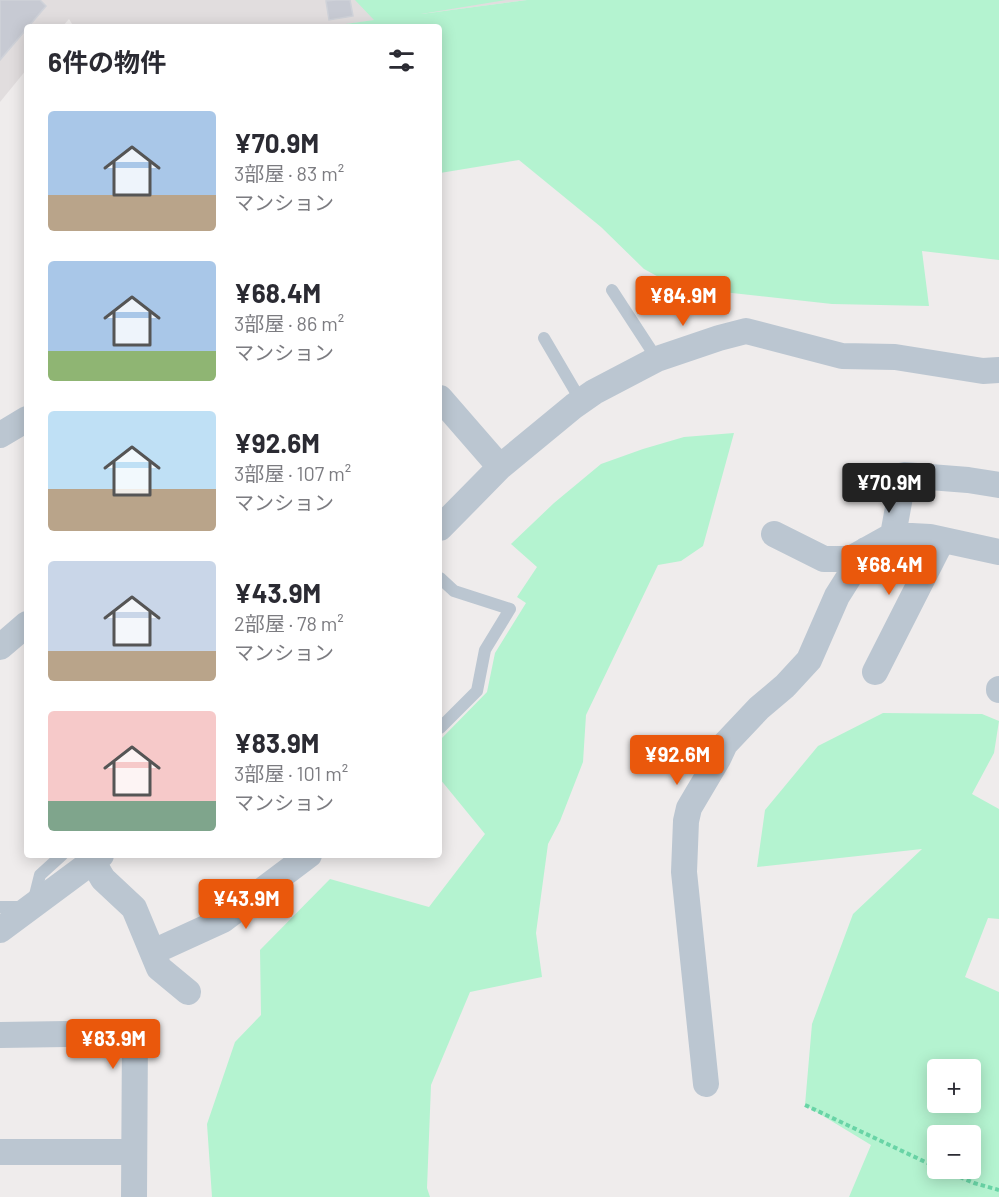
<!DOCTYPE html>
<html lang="ja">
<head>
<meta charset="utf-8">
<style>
	body { margin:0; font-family:Barlow,"Noto Sans JP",sans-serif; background:#f7f7f7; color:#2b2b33; height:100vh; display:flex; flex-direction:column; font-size:22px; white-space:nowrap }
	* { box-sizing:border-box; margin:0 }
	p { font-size:20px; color:#7c7c81 }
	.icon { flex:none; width:33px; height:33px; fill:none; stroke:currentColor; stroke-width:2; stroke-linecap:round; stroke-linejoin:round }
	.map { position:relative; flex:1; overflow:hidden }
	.sheet { position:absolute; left:24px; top:24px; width:418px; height:834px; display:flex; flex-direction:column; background:#fff; border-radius:6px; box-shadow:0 3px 15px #0003 }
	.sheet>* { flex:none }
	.tools { position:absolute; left:927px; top:1059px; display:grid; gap:12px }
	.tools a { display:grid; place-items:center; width:54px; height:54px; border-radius:6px; background:#fff; box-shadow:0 3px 15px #0003; font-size:30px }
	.price { position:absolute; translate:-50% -51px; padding:0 14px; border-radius:6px; background:#ea580c; color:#fff; font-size:20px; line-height:39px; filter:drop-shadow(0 2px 3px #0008) }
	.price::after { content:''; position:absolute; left:50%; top:36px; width:18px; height:14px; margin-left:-9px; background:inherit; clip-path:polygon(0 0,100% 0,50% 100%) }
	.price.on { background:#222; color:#fff }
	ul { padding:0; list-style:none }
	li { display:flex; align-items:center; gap:18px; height:150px; padding:0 24px }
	li span { display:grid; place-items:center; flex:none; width:168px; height:120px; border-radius:6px; color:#555 }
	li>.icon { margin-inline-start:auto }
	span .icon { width:72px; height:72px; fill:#fffc; stroke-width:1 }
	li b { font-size:26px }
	h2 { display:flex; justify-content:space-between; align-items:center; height:72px; padding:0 24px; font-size:26px }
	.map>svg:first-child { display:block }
	.education { fill:#e1ddde }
	.green { fill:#b4f3d0; fill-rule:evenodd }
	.building { fill:#c7cad3; stroke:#cfd2d9; stroke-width:1.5 }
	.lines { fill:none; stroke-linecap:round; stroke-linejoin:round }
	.path { stroke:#69d4a6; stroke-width:4; stroke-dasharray:4.5 3; stroke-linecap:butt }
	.service { stroke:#bbc6d1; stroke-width:12 }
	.minor { stroke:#bbc6d1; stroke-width:26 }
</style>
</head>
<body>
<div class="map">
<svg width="999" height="1197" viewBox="0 0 999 1197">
	<rect width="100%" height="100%" fill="#efecec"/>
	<!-- education -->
	<path class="education" d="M 0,0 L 527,0 L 324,27 L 74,27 L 69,19 L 62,27 L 27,27 L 27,69 L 0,102 Z"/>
	<!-- green -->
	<path class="green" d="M 355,0 L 506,0 L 421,14 L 527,0 L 999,0 L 999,260 L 922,251 L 929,306 L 832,304 L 677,287 L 644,269 L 601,227 L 519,160 L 440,173 L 440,27 L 324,27 L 374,20 Z
		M 734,433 L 703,546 L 681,561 L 658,565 L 586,715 L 583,762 L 560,821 L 548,844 L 536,933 L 542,977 L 470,992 L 431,1085 L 427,1188 L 430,1197 L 212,1197 L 207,1124 L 235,1042 L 261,1015 L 260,950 L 330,879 L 429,907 L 485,834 L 440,779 L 440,740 L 487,692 L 495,653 L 526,603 L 517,597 L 537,567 L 511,544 L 554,503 L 601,464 L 643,449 L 684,437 Z
		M 883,713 L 982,714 L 999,721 L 994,753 L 972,794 L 999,809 L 999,919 L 988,918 L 965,977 L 999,992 L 999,1197 L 849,1197 L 871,1145 L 805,1105 L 812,1024 L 853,914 L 922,849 L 757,867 L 765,810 L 818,746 ZM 938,1070 L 970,1070 L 970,1102 L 938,1102 ZM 938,1136 L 970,1136 L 970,1168 L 938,1168 Z"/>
	<!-- building -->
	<path class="building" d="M 0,0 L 40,0 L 46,6 L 0,60 Z
		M 336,0 L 350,0 L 353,16 L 329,20 L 326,1 Z"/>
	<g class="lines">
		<!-- path -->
		<path class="path" d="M 805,1105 L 938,1168
			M 939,1168 L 974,1183 L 999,1190"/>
		<!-- service -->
		<path class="service" d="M 612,290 L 657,359
			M 544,338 L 581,401
			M 440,578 L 454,591 L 510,609 L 485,650 L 477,691 L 440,728
			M 0,907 L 32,907 L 40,875 L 62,855"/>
		<!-- minor -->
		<path class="minor" d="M 440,398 L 500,467
			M 0,435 L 27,419
			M 440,528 L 500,467 L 574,406 L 594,392 L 657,359 L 719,338 L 746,331 L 842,356 L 895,357 L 983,371 L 999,370
			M 774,534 L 824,559 L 850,559 L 893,535 L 930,537 L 999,552
			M 893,535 L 904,475 L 968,480 L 999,485
			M 0,647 L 27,624
			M 875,672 L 942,540
			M 999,690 L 999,689
			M 93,862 L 103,879 L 134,908 L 159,968 L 188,992
			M 0,930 L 101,855
			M 153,952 L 223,920 L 309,855
			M 0,1035 L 135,1033 L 134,1197
			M 706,1084 L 684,872 L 686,821 L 689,808 L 718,759 L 725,744 L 759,708 L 785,686 L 809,660 L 837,596 L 866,550
			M 0,1152 L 134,1152"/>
	</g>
</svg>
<div class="tools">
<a>+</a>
<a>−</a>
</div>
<b class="price" style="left:683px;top:327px">¥84.9M</b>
<b class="price on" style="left:889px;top:514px">¥70.9M</b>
<b class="price" style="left:889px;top:596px">¥68.4M</b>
<b class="price" style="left:677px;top:786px">¥92.6M</b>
<b class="price" style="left:246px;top:930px">¥43.9M</b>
<b class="price" style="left:113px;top:1070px">¥83.9M</b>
<section class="sheet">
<h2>6件の物件<svg class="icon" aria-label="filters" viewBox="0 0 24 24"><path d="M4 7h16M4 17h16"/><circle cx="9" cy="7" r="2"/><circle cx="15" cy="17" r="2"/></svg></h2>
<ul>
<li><span style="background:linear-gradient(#a9c7e8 70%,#b9a48a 0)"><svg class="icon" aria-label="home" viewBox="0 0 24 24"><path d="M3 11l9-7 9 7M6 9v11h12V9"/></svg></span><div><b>¥70.9M</b><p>3部屋 · 83 m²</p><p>マンション</p></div></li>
<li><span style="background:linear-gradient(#a9c7e8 75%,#8fb573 0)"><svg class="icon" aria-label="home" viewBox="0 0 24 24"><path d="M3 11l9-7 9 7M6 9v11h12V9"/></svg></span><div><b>¥68.4M</b><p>3部屋 · 86 m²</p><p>マンション</p></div></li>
<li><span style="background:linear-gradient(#bfe0f5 65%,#b9a48a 0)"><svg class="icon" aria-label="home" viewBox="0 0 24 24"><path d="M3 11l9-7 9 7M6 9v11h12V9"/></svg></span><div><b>¥92.6M</b><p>3部屋 · 107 m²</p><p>マンション</p></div></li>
<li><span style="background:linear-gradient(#c9d6e8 75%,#b9a48a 0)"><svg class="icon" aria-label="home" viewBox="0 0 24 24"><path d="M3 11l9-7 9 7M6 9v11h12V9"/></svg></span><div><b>¥43.9M</b><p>2部屋 · 78 m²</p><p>マンション</p></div></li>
<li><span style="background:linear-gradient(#f6c9c9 75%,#7fa58c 0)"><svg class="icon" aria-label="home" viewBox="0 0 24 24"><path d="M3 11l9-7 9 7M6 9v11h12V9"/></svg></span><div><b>¥83.9M</b><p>3部屋 · 101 m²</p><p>マンション</p></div></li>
</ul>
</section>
</div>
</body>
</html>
